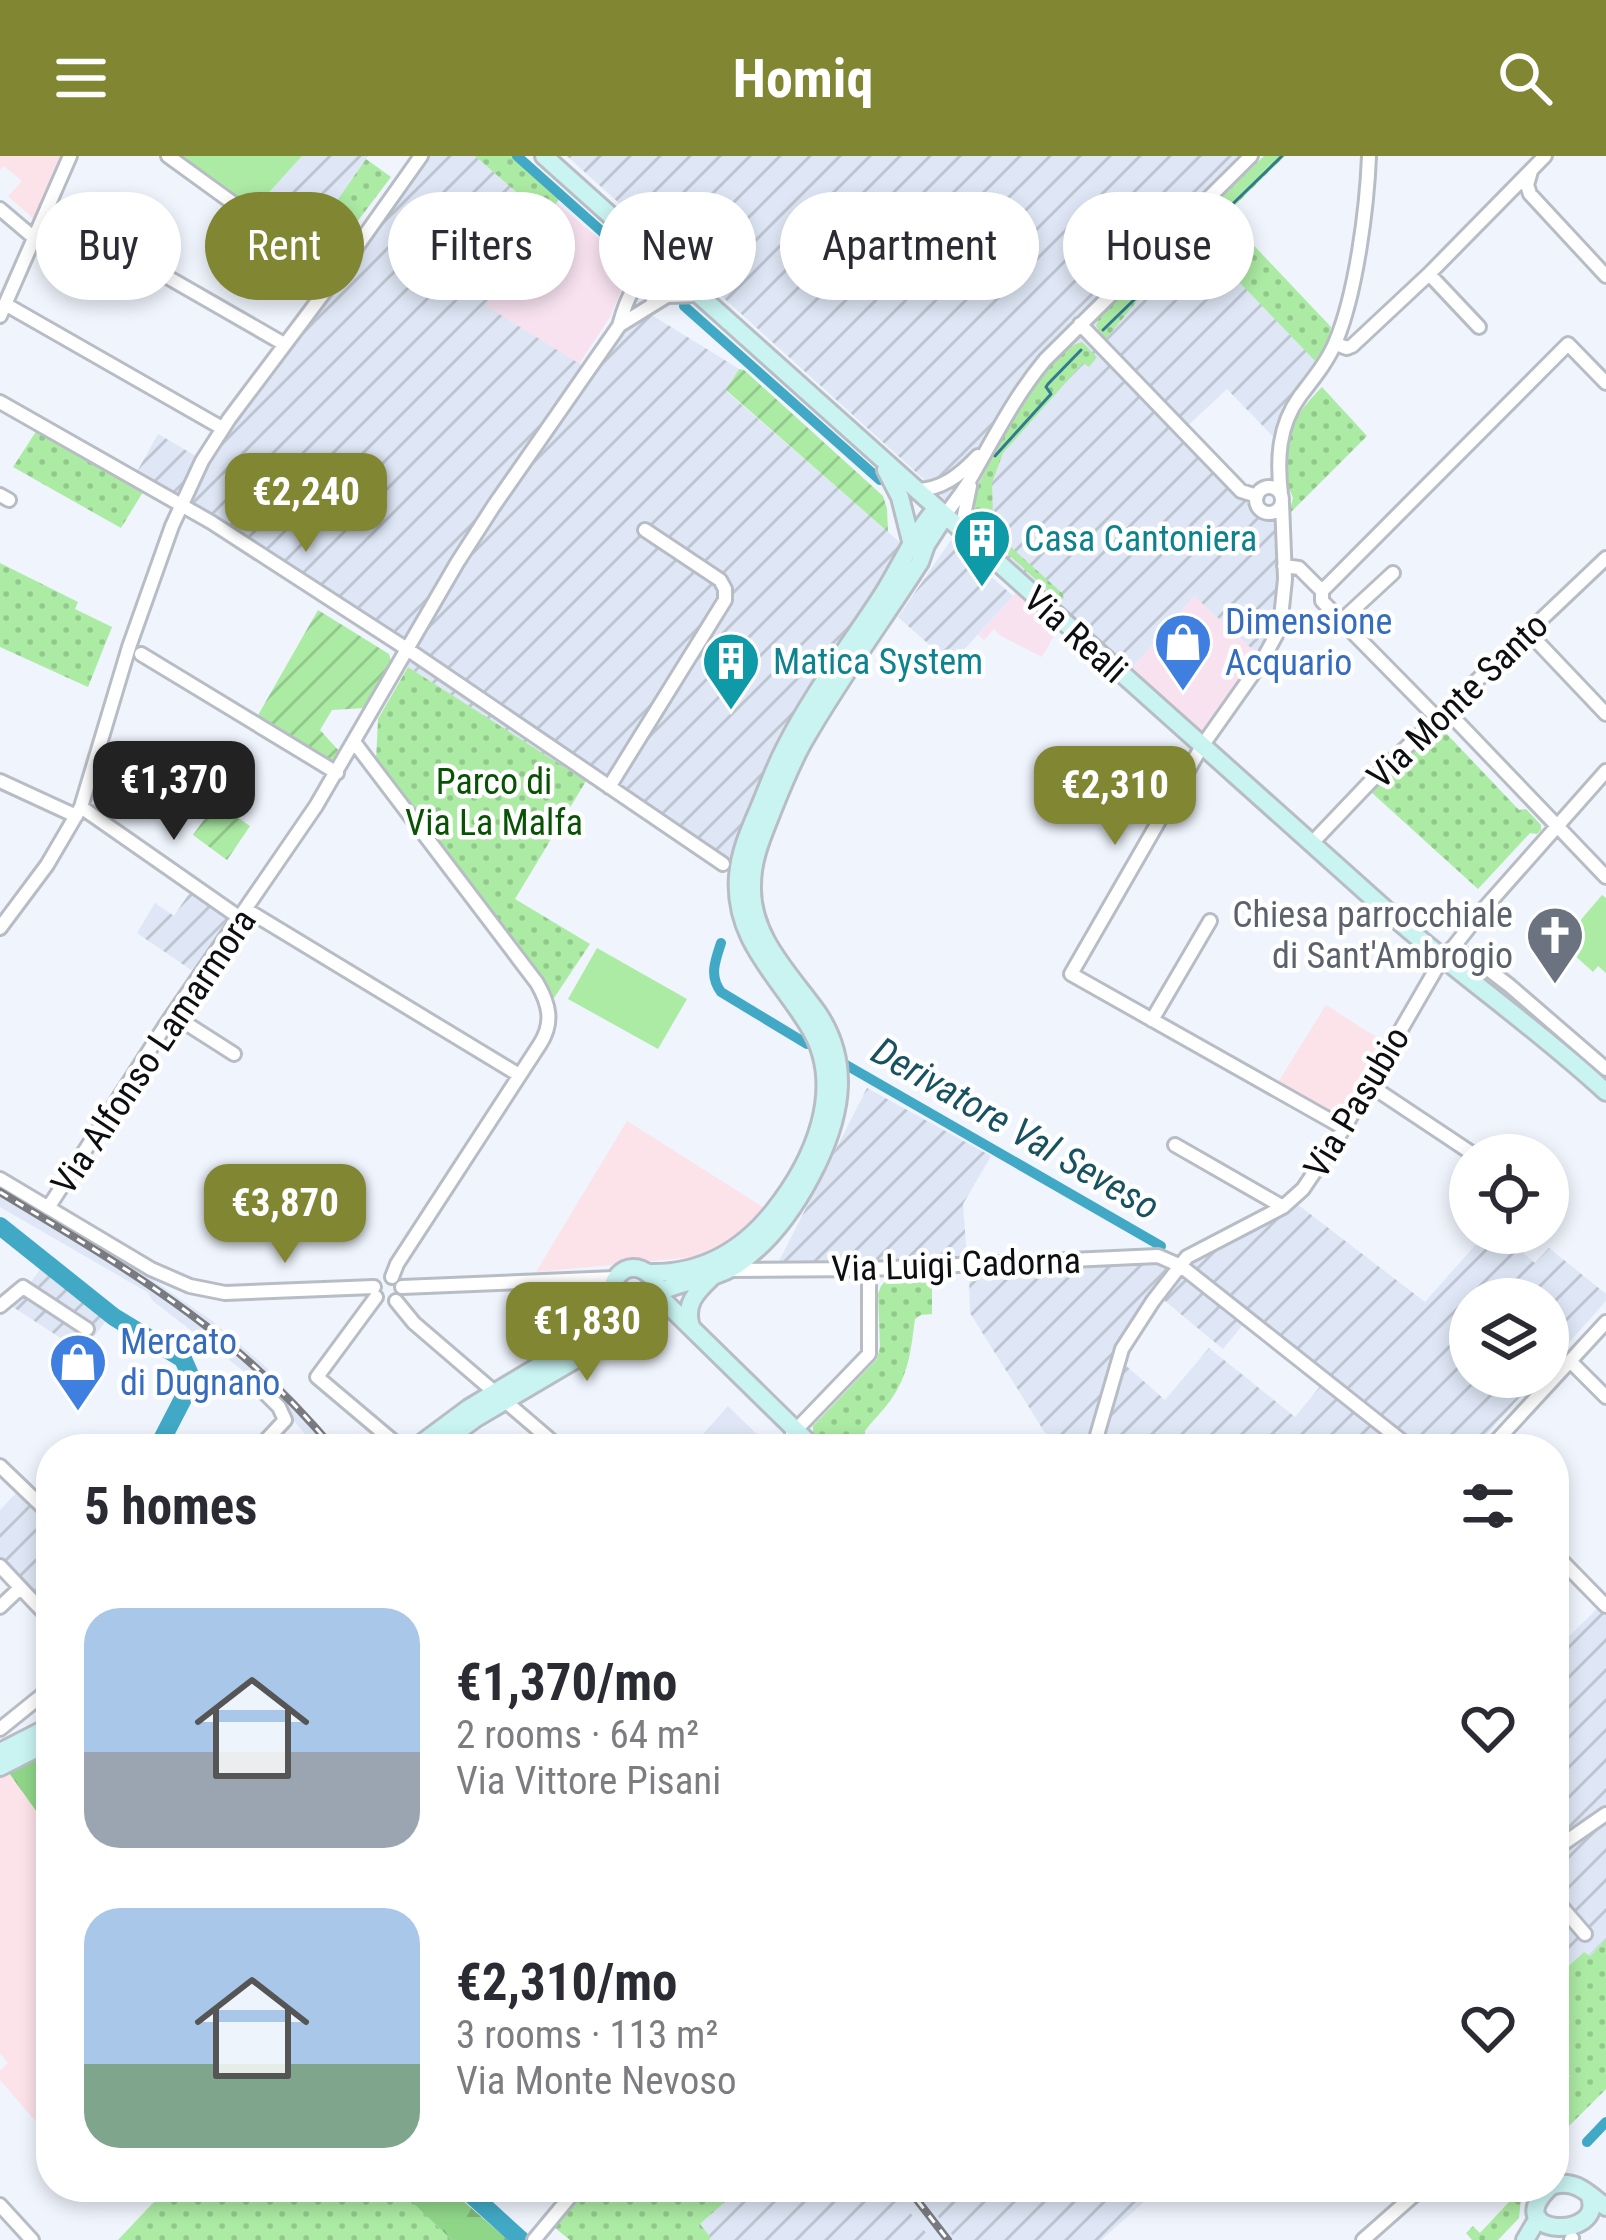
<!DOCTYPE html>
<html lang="en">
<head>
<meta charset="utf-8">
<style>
	body { margin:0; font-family:"Roboto Condensed",sans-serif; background:#f2f2f3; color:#2b2b33; height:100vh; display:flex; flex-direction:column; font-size:45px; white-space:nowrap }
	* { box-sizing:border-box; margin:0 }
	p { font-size:39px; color:#7c7c81 }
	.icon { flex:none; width:66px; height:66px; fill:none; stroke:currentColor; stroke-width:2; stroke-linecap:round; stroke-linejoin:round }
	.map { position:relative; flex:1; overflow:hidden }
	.details { position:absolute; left:36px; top:1278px; width:1533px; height:768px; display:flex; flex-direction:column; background:#fff; border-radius:48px; box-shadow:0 6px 18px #0003 }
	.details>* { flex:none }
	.guide { position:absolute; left:36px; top:36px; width:1536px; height:108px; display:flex; gap:24px }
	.fabs { position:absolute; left:1449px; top:978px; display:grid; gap:24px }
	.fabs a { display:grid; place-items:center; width:120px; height:120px; border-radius:50%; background:#fff; box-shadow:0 6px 18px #0003; font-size:60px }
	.price { position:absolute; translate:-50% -102px; padding:0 27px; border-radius:24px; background:#808631; color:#fff; font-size:39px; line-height:78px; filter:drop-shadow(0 3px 6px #0008) }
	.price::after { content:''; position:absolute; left:50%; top:72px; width:36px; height:27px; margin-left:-18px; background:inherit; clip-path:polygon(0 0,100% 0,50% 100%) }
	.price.selected { background:#222; color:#fff }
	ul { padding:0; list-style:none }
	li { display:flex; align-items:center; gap:36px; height:300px; padding:0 48px }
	li span { display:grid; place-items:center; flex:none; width:336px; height:240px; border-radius:36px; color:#555 }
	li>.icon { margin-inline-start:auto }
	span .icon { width:144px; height:144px; fill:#fffc; stroke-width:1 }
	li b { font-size:51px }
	h2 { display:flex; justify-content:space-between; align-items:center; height:144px; padding:0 48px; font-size:51px }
	.pill { padding:0 42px; border-radius:54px; background:#fff; box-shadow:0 6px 18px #0003; font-size:42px; line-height:108px }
	.pill.selected { background:#808631; color:#fff }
	header { display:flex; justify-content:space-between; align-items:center; height:156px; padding:0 48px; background:#808631; color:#fff; font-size:54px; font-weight:700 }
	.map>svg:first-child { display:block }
	.commercial { fill:#f8e2f0 }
	.industrial { fill:url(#industrial-furrows); fill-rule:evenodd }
	.education { fill:#fce2e9 }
	.built { fill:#dfe7f6 }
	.grass { fill:url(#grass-dots) }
	.forest { fill:url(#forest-firs) }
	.garden { fill:url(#garden-furrows) }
	.pitch { fill:#aceba4 }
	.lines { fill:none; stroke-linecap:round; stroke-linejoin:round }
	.stream { stroke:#317a8f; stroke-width:3 }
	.canal { stroke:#41a9c5; stroke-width:10 }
	.river { stroke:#41a9c5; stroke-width:18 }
	.street-casing { stroke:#b8bdc5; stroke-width:18 }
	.secondary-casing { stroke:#b8bdc5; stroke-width:22 }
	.street { stroke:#fff; stroke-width:12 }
	.secondary { stroke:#c9f4f2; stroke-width:16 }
	.rail-casing { stroke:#797b81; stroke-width:8 }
	.rail { stroke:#fff; stroke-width:3; stroke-dasharray:9; stroke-linecap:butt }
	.labels { text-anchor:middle; stroke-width:9; stroke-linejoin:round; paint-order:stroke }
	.culture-label { font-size:36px; fill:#0d838f; stroke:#fff; text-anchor:start }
	.shop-label { font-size:36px; fill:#366cbe; stroke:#fff; text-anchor:start }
	.street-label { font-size:36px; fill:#0d0e11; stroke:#fff }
	.park-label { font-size:36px; fill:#085203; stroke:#fff }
	.worship-label { font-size:36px; fill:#5b616d; stroke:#fff; text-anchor:end }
	.water-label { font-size:39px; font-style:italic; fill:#185261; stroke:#fff }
</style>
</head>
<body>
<header><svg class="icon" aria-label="menu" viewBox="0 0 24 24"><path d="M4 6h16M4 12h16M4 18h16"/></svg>Homiq<svg class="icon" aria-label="search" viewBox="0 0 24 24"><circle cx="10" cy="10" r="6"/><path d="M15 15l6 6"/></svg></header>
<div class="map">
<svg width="1606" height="2084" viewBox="0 0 1606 2084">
	<defs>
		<pattern id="industrial-furrows" width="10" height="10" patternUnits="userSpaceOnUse" patternTransform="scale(3)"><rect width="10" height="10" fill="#dfe7f6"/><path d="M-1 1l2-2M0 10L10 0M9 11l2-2" fill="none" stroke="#bec5d2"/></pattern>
		<pattern id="grass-dots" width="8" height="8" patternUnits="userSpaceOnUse" patternTransform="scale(3)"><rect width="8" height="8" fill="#aceba4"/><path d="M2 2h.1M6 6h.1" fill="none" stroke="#93c88c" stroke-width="1.8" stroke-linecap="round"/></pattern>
		<pattern id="forest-firs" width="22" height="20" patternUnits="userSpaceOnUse" patternTransform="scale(3)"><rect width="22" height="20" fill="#90d689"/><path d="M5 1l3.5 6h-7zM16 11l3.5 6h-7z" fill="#7bb675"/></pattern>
		<pattern id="garden-furrows" width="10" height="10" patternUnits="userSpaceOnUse" patternTransform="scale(3)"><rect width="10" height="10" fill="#aceba4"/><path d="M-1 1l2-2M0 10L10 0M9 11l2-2" fill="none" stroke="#93c88c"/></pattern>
	</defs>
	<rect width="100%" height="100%" fill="#eff4fd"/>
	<!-- commercial -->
	<path class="commercial" d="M 556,46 L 631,110 L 610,161 L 579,208 L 486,150 Z
		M 1021,431 L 1062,466 L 1042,501 L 1001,480 L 994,473 L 984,484 L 978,479 Z
		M 1194,440 L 1261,501 L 1201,585 L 1127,518 Z"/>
	<!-- industrial -->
	<path class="industrial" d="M 302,0 L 368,0 L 304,92 L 253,54 Z
		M 426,0 L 475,0 L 546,62 L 486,150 L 583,210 L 450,406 L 405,487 L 134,321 L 158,278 L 201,303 Z
		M 567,0 L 1245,0 L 1181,64 L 1323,213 L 1298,246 L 1283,291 L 1227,233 L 1182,275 L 1255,341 L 1259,354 L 1272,363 L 1280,375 L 1278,470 L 1261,501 L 1194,440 L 1127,518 L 928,327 Z
		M 647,156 L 739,213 L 726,235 L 903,389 L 788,574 L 734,715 L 719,712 L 408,511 L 407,498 L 462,409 L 620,173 Z
		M 951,384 L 964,396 L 964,404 L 977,418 L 986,416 L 1013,440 L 951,508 L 898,461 Z
		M 192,733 L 235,763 L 197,818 L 137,777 L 155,747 L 174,760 Z
		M 867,932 L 991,1000 L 963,1048 L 967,1104 L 774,1115 Z
		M 1284,1046 L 1297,1048 L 1425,1146 L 1486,1077 L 1499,1077 L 1535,1107 L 1549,1092 L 1606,1138 L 1606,1145 L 1548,1210 L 1548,1143 L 1470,1143 L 1470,1221 L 1538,1221 L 1473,1293 L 1098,1293 L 1098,1290 L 1045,1277 L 970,1157 L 969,1116 L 1155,1108 L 1173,1112 ZM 1160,1141 L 1223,1193 L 1245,1166 L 1323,1227 L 1295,1261 L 1209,1192 L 1165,1244 L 1122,1206 L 1126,1195 Z
		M 41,1112 L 106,1165 L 82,1196 L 13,1151 Z
		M 19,1334 L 51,1364 L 51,1457 L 0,1404 L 0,1354 Z
		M 1600,1450 L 1606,1456 L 1606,1783 L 1589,1800 L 1584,1796 L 1554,1823 L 1554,1495 Z
		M 742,2031 L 874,2031 L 886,2042 L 894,2035 L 932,2084 L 709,2084 L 711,2082 L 699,2069 Z
		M 915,2031 L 1161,2031 L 1101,2084 L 956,2084 Z"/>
	<!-- education -->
	<path class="education" d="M 0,0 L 64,0 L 36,65 L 8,40 L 22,25 L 4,10 L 0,14 Z
		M 1326,849 L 1384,886 L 1344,961 L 1338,963 L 1277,928 Z
		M 627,965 L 766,1053 L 741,1081 L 705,1100 L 536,1116 Z
		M 7,1614 L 51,1676 L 51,1983 L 0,1924 L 0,1915 L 8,1907 L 0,1897 L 0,1619 Z"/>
	<!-- built -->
	<path class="built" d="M 0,1032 L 144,1118 L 211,1164 L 267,1212 L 340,1293 L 317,1293 L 281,1249 L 254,1223 L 153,1145 L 147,1136 L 0,1051 Z
		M 728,1250 L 772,1293 L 690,1293 Z
		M 890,2031 L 915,2031 L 956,2084 L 932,2084 Z"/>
	<!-- grass -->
	<path class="grass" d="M 475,0 L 513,0 L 560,42 L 546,62 Z
		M 1264,0 L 1285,0 L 1225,59 L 1331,171 L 1328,186 L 1315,205 L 1200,85 L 1142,139 L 1105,184 L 1096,170 L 1100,159 Z
		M 366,3 L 391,21 L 335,95 L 313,79 Z
		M 1082,186 L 1097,201 L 1089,211 L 1083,207 L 1003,297 L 992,327 L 993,360 L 1011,376 L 1004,385 L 1062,437 L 1064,442 L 1059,445 L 968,361 C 974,323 1045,194 1082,186 Z
		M 1322,231 L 1367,280 L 1289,358 L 1293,342 C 1291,335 1286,330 1285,323 C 1275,286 1298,255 1322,231 Z
		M 37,274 L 143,336 L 121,372 L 13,311 Z
		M 0,407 L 78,446 L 75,453 L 112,471 L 88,531 L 0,491 Z
		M 408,511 L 586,625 L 515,743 L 590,788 L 554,842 L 376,605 L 378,563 Z
		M 1437,574 L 1443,574 L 1519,654 L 1526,653 L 1541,669 L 1541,674 L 1537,678 L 1530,677 L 1478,733 L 1371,636 Z
		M 932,1118 L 932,1158 L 921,1159 L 915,1163 C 911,1193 909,1219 890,1245 C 882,1256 872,1265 865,1275 L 865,1285 L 873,1293 L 830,1293 L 813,1279 L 813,1270 L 877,1203 L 880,1191 L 878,1138 L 881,1130 L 890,1120 Z
		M 1606,1783 L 1606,1933 L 1554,1985 L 1554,1934 L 1570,1920 L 1554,1899 L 1554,1823 L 1584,1796 L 1590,1800 Z
		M 173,2031 L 392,2031 L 400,2035 L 452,2084 L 118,2084 L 151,2049 Z
		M 582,2031 L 742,2031 L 700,2068 L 711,2082 L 709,2084 L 570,2084 L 550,2068 Z
		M 1523,2031 L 1525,2033 L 1521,2042 L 1519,2062 L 1498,2084 L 1472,2084 L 1466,2077 L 1473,2070 L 1480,2077 Z"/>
	<!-- forest -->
	<path class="forest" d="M 51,1593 L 51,1676 L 7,1614 Z
		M 392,2031 L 447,2031 L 508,2084 L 452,2084 L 400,2035 Z"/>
	<!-- garden -->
	<path class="garden" d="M 739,213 L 744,214 L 883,340 L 887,353 L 888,376 L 726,234 Z
		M 318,454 L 389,498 L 391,505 L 365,552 L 332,554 L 320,574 L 340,596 L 332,609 L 257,561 Z
		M 216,647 L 250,670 L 227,704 L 193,679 Z"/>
	<!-- pitch -->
	<path class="pitch" d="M 177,0 L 302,0 L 253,54 Z
		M 1602,739 L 1606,742 L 1606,817 L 1598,810 L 1593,816 L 1561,787 Z
		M 597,792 L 687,843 L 658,893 L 568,843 Z"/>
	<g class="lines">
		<!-- stream -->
		<path class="stream" d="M 1103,174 L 1282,0
			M 995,300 L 1051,238 L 1046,231 L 1048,228 L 1081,194"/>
		<!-- canal -->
		<path class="canal" d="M 517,0 L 626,97
			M 684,150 L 880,324
			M 721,787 C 715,805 709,820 721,836 L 807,888
			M 841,906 L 1161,1090
			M 1587,1986 L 1606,1966"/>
		<!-- river -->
		<path class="river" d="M 0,1070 L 114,1161 L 183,1203 L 191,1221 L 186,1237 L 157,1293
			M 463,2031 L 521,2084"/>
		<defs>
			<path id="street" d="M 168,0 L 335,121
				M 1531,15 L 1527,29 L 1530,38 L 1606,120
				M 47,52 L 284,188
				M 0,53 L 33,81
				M 629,77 L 637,106 L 636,126
				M 1429,118 L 1479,171
				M 5,148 L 222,272
				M 0,160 L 70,0
				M 1080,168 L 1241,335 L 1257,340
				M 620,169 L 667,140 L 698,139
				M 1336,188 L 1347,192 L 1352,190 L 1429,118 L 1545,0
				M 0,246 L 211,366 L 407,493 L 723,708
				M1256 344a13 13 0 1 1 26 0a13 13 0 1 1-26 0Z
				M 915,334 C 942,334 960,319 978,300
				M 0,339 L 9,344
				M 1281,339 C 1277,304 1278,270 1300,240 C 1313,223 1328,205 1336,185 C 1356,137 1367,52 1369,0
				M 1282,347 L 1285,423 L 1280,472 L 1262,505 L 1202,590 L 1071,818 L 1344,972
				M 944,361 C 953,347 964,335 972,320 C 995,280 1015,240 1045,204 L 1251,0
				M 961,374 L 970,330
				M 1284,410 L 1299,412 L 1322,435 L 1322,445 L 1437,562
				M 1322,435 L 1568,188 L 1606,227
				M 1341,465 L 1393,417
				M 1528,476 L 1606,558
				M 141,498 L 337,617
				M 1446,554 L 1606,721
				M 354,586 L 537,827 C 549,848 554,866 540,888 L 397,1108 L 392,1121
				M 0,625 L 76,660
				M 609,631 L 725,444 L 725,433 L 720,424 L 645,374
				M 81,651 L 240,762
				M 1311,688 L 1372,624 L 1606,402
				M 247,754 L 519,919
				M 0,772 L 47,709 L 81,651 L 129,491 L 172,370 L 202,305 L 229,263 L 329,130 L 421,0
				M 1452,792 L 1480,807 L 1510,830 L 1606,913
				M 173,859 L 234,898
				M 1152,864 L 1210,765
				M 1368,928 L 1470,996
				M 1175,989 L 1283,1051
				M 0,1023 L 151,1113 L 190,1130 L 225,1137 L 374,1131
				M 48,1052 L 165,870 L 316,650 L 457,407 L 493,351 L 619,170 C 627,140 635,121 665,109 L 663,129 L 652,148
				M 729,1114 L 869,1113 L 1158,1100 L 1181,1110 L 1412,1293
				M 402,1131 L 615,1122
				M 376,1141 L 317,1221 L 400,1291
				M 396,1145 L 414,1167 L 561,1293
				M 0,1150 L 23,1131 L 87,1173
				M 1570,1205 L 1606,1241
				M 253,1225 L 279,1251 L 285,1264 L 258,1293
				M 792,1278 L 869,1198 L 869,1113
				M 1093,1293 L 1122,1193 L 1153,1145 L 1187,1101 L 1283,1051 L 1303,1033 L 1344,972 L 1436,813 L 1482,755 L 1606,615
				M 1489,1293 L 1606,1166
				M 0,1310 L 51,1359
				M 1554,1397 L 1606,1450
				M 0,1410 L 51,1464
				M 0,1451 L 20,1432
				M 0,1573 L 51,1532
				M 1554,1694 L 1606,1658
				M 1554,1742 L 1585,1778
				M 0,2049 L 32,2084
				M 534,2084 L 578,2031
				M 1363,2084 L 1423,2031
				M 1571,2084 L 1572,2082"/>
			<path id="secondary" d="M 544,0 L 1395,762 C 1464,822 1539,874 1606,936
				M 886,314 L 900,341 L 912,389
				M 647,1117 C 699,1119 741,1096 773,1056 C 813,1006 846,933 810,872 C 780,821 733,784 738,720 C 740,695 750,673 760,650 C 768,631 775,611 785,592 C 812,538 850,489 883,438 C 900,411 915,376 936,353
				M 658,1137 C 683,1123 711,1125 735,1110 C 769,1088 792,1056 811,1020 C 839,967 854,910 817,856 C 789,817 750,780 752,729 C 752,703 762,681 771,658 C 781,633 791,607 805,583 C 840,522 882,465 920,406 L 926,389 L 944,361
				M 658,1137 L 651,1154 L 635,1161 L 617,1154 C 601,1128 626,1098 650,1119 C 658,1126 658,1137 665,1146 L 815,1293
				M 691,1171 C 684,1149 695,1137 711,1122
				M 414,1293 L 469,1252 L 597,1175 L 614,1150
				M 434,1293 L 476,1262 L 595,1192 L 630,1160
				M 0,1596 L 51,1570
				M 0,1611 L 51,1585
				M 1554,2029 C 1577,2023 1589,2039 1606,2051
				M 1550,2031 C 1497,2081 1606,2084 1590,2041
				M 1525,2084 L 1538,2062"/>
		</defs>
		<!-- street casing -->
		<use href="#street" class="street-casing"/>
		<!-- secondary casing -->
		<use href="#secondary" class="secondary-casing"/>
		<!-- street -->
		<use href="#street" class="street"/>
		<!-- secondary -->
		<use href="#secondary" class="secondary"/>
		<defs>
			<path id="rail" d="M 0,1036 C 129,1114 236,1175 334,1293
				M 907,2031 L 948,2084"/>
		</defs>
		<!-- rail casing -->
		<use href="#rail" class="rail-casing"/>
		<!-- rail -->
		<use href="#rail" class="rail"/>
	</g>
	<!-- icons -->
	<defs>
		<symbol id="building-pin" viewBox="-11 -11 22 30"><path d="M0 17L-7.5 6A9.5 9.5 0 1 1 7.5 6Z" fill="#0f9aa8" stroke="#fff"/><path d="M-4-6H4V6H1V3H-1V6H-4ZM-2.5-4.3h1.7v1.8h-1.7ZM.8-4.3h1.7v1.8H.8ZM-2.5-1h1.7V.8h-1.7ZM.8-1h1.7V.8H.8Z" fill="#fff"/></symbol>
		<symbol id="shop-pin" viewBox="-11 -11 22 30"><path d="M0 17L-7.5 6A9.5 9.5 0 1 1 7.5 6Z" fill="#3f7fe0" stroke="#fff"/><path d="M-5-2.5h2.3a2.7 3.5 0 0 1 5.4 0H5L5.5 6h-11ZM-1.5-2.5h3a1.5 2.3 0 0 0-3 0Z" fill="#fff"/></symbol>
		<symbol id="church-pin" viewBox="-11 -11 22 30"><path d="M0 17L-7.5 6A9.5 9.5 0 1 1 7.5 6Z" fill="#6b7280" stroke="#fff"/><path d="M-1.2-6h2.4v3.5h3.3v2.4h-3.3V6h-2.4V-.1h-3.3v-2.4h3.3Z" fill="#fff"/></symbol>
	</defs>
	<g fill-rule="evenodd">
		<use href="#building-pin" x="949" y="349" width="66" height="90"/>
		<use href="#shop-pin" x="1150" y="453" width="66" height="90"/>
		<use href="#building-pin" x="698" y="472" width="66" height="90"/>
		<use href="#church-pin" x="1522" y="746" width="66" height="90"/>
		<use href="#shop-pin" x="45" y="1173" width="66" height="90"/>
	</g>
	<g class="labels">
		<!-- culture labels -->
		<g class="culture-label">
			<text x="1024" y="395">Casa Cantoniera</text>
			<text x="773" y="518">Matica System</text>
		</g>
		<!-- shop labels -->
		<g class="shop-label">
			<text x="1225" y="478">Dimensione<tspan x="1225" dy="41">Acquario</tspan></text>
			<text x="120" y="1198">Mercato<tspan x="120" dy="41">di Dugnano</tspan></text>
		</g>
		<!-- street labels -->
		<g class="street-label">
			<text transform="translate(1076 478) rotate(42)" y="13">Via Reali</text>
			<text transform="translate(1457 544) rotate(-44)" y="13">Via Monte Santo</text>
			<text transform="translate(153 895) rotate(-56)" y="13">Via Alfonso Lamarmora</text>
			<text transform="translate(1356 946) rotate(-59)" y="13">Via Pasubio</text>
			<text transform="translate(956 1108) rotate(-2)" y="13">Via Luigi Cadorna</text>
		</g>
		<!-- park labels -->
		<g class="park-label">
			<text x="494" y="638">Parco di<tspan x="494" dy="41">Via La Malfa</tspan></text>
		</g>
		<!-- worship labels -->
		<g class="worship-label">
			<text x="1513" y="771">Chiesa parrocchiale<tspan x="1513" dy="41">di Sant'Ambrogio</tspan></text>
		</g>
		<!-- water labels -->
		<g class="water-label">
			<text transform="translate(1016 972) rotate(30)" y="14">Derivatore Val Seveso</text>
		</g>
	</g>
</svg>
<div class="fabs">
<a><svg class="icon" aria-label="locate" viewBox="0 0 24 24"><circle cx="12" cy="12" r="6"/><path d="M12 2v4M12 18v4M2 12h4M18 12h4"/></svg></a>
<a><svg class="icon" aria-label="layers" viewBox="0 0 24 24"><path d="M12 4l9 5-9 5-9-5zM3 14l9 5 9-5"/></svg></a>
</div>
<b class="price" style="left:306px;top:399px">€2,240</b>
<b class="price selected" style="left:174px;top:687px">€1,370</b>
<b class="price" style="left:1115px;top:692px">€2,310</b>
<b class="price" style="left:285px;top:1110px">€3,870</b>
<b class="price" style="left:587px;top:1228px">€1,830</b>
<div class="guide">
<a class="pill">Buy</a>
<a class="pill selected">Rent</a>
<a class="pill">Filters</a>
<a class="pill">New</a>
<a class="pill">Apartment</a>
<a class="pill">House</a>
</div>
<section class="details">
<h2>5 homes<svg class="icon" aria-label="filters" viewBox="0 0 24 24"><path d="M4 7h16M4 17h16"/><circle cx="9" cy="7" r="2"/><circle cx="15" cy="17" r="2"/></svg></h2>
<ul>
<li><span style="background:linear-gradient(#a9c7e8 60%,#9aa5b1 0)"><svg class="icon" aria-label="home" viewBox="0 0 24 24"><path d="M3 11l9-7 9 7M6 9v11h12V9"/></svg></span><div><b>€1,370/mo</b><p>2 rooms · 64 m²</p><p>Via Vittore Pisani</p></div><svg class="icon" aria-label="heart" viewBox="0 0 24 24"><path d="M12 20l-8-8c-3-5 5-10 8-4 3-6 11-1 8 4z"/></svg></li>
<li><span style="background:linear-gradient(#a9c7e8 65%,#7fa58c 0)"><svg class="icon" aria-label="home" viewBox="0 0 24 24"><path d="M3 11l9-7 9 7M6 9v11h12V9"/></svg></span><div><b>€2,310/mo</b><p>3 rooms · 113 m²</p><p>Via Monte Nevoso</p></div><svg class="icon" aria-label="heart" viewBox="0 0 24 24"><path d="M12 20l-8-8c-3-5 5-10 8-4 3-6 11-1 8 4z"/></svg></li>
</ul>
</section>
</div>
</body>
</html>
